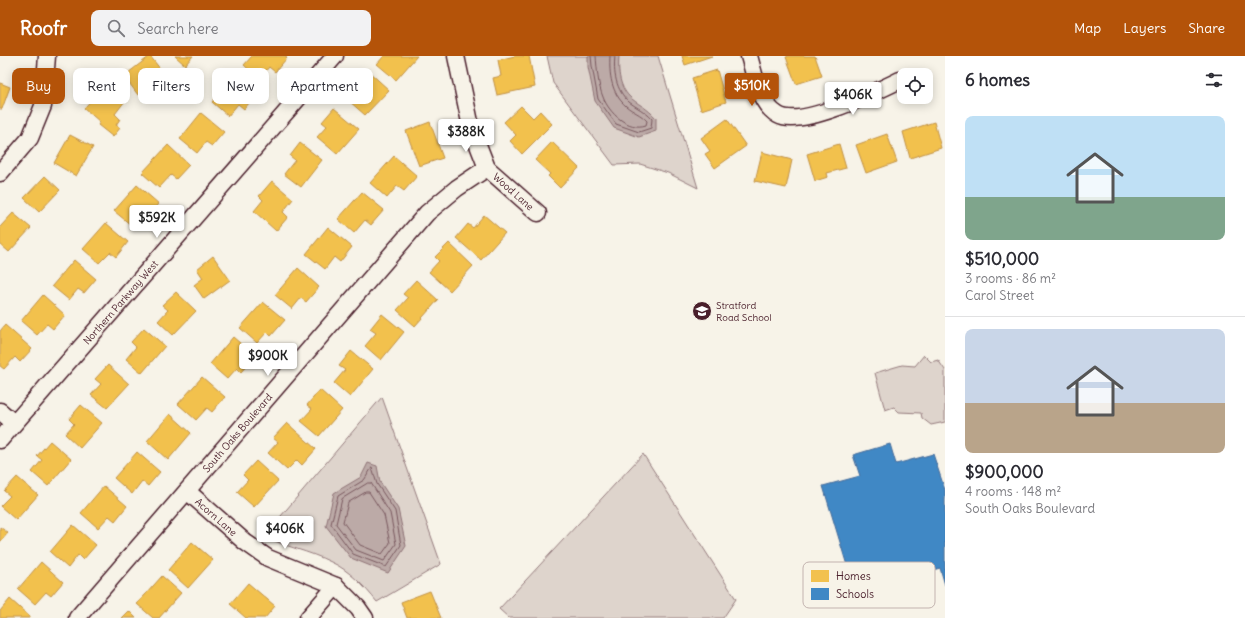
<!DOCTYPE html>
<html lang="en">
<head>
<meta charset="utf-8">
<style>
	body { margin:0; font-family:Delius,sans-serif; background:#f2f2f3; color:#2b2b33; height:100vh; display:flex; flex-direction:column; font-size:15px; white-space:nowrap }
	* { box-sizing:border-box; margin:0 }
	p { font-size:13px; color:#7c7c81 }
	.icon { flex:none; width:22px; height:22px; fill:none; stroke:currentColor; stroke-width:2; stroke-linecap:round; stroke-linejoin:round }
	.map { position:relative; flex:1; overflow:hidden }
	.details { display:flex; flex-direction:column; background:#fff; width:300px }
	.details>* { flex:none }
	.top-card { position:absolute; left:12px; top:12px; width:380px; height:36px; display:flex; gap:8px }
	.buttons { position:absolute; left:897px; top:12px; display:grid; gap:8px }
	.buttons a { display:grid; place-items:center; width:36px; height:36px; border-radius:8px; background:#fff; box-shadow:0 2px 10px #0003; font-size:20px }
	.price { position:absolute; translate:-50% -34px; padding:0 9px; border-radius:4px; background:#fff; color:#222; font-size:13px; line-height:26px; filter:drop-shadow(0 1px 2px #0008) }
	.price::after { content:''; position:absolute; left:50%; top:24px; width:12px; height:9px; margin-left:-6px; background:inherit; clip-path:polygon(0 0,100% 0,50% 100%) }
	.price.active { background:#b45309; color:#fff }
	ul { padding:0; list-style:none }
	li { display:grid; align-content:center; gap:8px; height:212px; padding:0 20px }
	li+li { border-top:1px solid #e1e1e2 }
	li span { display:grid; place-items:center; height:124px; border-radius:8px; color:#555 }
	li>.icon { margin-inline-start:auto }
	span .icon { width:72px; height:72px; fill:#fffc; stroke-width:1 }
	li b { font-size:17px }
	h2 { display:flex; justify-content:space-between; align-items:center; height:48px; padding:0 20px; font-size:17px }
	.chip { padding:0 14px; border-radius:8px; background:#fff; box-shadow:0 2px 10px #0003; font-size:14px; line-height:36px }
	.chip.active { background:#b45309; color:#fff }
	header { display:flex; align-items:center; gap:24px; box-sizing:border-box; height:56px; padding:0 20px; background:#b45309; color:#fff }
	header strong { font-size:19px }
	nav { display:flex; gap:22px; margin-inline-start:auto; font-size:14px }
	.search { width:280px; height:36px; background:#f2f2f3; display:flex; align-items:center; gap:10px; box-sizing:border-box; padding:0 14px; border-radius:8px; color:#7c7c81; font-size:15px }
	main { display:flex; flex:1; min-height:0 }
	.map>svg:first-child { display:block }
	.green { fill:#ded4cc; stroke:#947a7c }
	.water { fill:#bcaaa7; stroke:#8e7275 }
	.homes { fill:#f2c14e; stroke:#c09044 }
	.schools { fill:#3f88c5; stroke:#426897 }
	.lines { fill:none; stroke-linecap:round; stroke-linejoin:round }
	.shore { stroke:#78575d; stroke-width:1 }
	.minor-casing { stroke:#4a1f2b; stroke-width:19 }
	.minor { stroke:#f7f3e8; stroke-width:16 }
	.labels { text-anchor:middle; stroke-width:4; stroke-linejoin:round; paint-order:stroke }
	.street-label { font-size:10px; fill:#4a1f2b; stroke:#f7f3e8 }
	.poi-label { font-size:10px; fill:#4a1f2b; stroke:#f7f3e8; text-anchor:start }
	.key { fill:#f7f3e8; stroke:#c3b3af; stroke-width:1 }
	.key-label { font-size:11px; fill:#4a1f2b }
</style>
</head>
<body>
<header>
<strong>Roofr</strong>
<div class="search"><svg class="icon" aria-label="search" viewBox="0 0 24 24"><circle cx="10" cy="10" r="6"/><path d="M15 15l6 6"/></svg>Search here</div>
<nav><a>Map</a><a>Layers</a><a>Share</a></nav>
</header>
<main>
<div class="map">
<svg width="945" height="562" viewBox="0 0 945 562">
	<rect width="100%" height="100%" fill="#f7f3e8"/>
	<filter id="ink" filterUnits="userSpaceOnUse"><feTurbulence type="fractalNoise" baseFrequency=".025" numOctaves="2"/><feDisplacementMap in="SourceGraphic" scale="8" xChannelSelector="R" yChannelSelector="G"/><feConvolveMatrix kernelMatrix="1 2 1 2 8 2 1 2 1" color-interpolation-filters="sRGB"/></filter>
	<g filter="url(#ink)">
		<!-- green -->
		<path class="green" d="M 547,0 L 658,0 L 698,132 L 668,117 L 640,108 L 614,109 L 553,27 Z
			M 924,299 L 931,306 L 938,304 L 945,314 L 945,366 L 931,369 L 922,362 L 921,357 L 899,356 L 894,351 L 885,354 L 875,317 L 902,309 L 915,310 Z
			M 382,341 L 441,508 L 377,546 C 365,531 349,514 331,506 C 309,495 285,491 264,480 Z
			M 643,398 L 736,543 L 723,562 L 509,562 L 499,553 Z"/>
		<!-- water -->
		<path class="water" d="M 588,0 L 619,0 C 618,16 619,32 632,43 C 641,50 647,52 656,62 L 656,75 L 639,81 L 614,72 L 595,45 L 588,11 Z
			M 368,407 L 377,410 L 380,426 L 398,453 L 406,490 L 388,517 L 351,502 L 326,470 L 334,437 L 361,421 Z"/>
		<!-- homes -->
		<path class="homes" d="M 150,0 L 165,19 L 138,39 L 124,20 Z
			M 175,0 L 193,0 L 185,9 Z
			M 252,0 L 285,0 L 287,2 L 275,16 L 269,11 L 259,23 L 244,9 Z
			M 384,0 L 417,0 L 396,24 L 377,8 Z
			M 515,0 L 529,0 L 535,31 L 497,39 L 493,22 L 501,20 L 498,4 Z
			M 682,0 L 712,0 L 685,9 Z
			M 789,0 L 815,0 L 822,20 L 796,28 L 786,1 Z
			M 717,14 L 726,46 L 701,54 L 692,22 Z
			M 368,15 L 389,34 L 365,59 L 349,45 L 360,34 L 354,29 Z
			M 234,20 L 256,39 L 244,53 L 238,48 L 228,60 L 212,46 Z
			M 0,27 L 10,31 L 2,53 L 0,53 Z
			M 106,29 L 125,45 L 115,58 L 120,63 L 116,69 L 120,72 L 113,81 L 98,69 L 100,66 L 84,52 Z
			M 521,50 L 533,62 L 540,55 L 552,68 L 522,98 L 510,85 L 516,79 L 504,66 Z
			M 334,52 L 359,73 L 337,98 L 317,81 L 327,70 L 322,66 Z
			M 201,57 L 224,76 L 212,90 L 206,86 L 197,97 L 180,83 Z
			M 727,63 L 746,90 L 715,112 L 705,98 L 710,95 L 701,82 Z
			M 430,66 L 443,102 L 419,110 L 406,75 Z
			M 934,66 L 941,92 L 910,102 L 903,76 Z
			M 887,78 L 897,106 L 866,117 L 856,89 Z
			M 70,79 L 93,91 L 76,120 L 54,107 Z
			M 552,86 L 579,112 L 560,132 L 548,120 L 550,118 L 535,104 Z
			M 300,87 L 322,104 L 301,131 L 284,118 L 295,104 L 290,100 Z
			M 839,88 L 846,112 L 827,117 L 828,121 L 815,125 L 807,98 Z
			M 168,89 L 189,109 L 176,123 L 171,119 L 159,132 L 142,117 Z
			M 762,96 L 792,104 L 786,132 L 755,125 Z
			M 394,100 L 417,120 L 404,135 L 397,130 L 387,142 L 370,127 Z
			M 45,120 L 60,134 L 39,156 L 24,142 Z
			M 272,125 L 293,143 L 283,156 L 288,161 L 276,175 L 254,155 L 263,144 L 259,140 Z
			M 137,129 L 159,148 L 147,162 L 141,157 L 131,169 L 114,155 Z
			M 362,136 L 384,154 L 371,169 L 365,164 L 354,177 L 338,163 Z
			M 13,157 L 31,172 L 9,196 L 0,188 L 0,171 Z
			M 484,159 L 505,177 L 481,204 L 456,182 L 468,168 L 473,172 Z
			M 106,167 L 128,186 L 116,201 L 110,196 L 99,207 L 83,193 Z
			M 328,171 L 352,191 L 340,206 L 334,201 L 325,213 L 306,198 Z
			M 449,187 L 473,210 L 450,235 L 429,216 L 439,205 L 435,201 Z
			M 213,200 L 230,224 L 204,243 L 194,229 L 203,222 L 197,213 Z
			M 74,204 L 96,223 L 84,237 L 78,233 L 69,244 L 52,230 Z
			M 298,212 L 319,231 L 306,246 L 301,242 L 292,253 L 275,239 Z
			M 416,224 L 438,244 L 415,270 L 397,254 L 408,242 L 403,238 Z
			M 176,236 L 196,255 L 173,279 L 158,265 L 168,254 L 162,249 Z
			M 43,239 L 65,259 L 53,273 L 47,268 L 37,279 L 21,265 Z
			M 263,246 L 285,264 L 271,280 L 267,276 L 257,287 L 240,272 Z
			M 382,258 L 404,276 L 381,304 L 365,290 L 376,277 L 370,273 Z
			M 5,269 L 32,293 L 20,306 L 15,301 L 4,313 L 0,310 L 0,275 Z
			M 144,272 L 165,290 L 142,317 L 126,303 L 136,291 L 131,286 Z
			M 233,281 L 255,300 L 241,316 L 237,312 L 227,323 L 210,308 Z
			M 351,295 L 373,313 L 350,341 L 334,327 L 345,314 L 339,310 Z
			M 108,309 L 129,328 L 107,352 L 91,339 L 101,328 L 95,323 Z
			M 202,321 L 225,341 L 212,356 L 207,352 L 196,364 L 178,348 Z
			M 320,334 L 342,354 L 319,380 L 301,365 L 312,353 L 307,349 Z
			M 81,349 L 102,367 L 80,392 L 65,378 L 74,368 L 69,363 Z
			M 170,358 L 191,377 L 168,404 L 147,385 Z
			M 287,367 L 316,393 L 302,409 L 297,404 L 287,414 L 268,397 L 278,386 L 273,382 Z
			M 50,385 L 71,403 L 48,430 L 32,416 L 42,404 L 37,400 Z
			M 137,396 L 160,416 L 148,430 L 142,425 L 132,438 L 114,422 Z
			M 256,405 L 278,425 L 254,451 L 237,436 L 248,424 L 243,419 Z
			M 17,421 L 38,439 L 16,464 L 0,450 L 10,440 L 4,435 Z
			M 104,430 L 127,450 L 115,465 L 109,460 L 98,472 L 81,457 Z
			M 73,469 L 96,489 L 83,504 L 78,499 L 68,512 L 50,496 Z
			M 0,471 L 8,477 L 0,486 Z
			M 192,486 L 213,504 L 188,532 L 168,514 Z
			M 41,506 L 63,526 L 51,540 L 46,536 L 35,548 L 18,533 Z
			M 162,520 L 181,537 L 159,562 L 153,562 L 137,548 Z
			M 248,527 L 275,550 L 265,562 L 246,562 L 230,548 Z
			M 430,535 L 441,562 L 407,562 L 401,546 Z
			M 10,543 L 30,561 L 30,562 L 0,562 L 0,555 Z
			M 129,555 L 136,562 L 122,562 Z"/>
		<!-- schools -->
		<path class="schools" d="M 890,388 L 896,408 L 933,398 L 945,434 L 945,529 L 940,512 L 855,536 L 823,430 L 860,420 L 853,399 Z"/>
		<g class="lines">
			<!-- shore -->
			<path class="shore" d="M 591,0 L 592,10 L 598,43 L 616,68 L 639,76 L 651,72 L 652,63 C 645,55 637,52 629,46 C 616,34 613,17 615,0
				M 596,0 C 597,13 598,29 603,41 C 609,57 628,75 646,69 L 647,65 C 641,58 633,56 626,50 C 611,37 609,18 610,0
				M 372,412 L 377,428 L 395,455 L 401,489 L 386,511 L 353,498 L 331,468 L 338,440 L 364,424 Z
				M 368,427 L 371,427 L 390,457 L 396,488 L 384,505 L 356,494 L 336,468 L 342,443 Z
				M 366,436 L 369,436 L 384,459 L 390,487 L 382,498 L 360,489 L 343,466 L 348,447 Z"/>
			<defs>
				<g id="minor">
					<path id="s1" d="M 456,0 L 471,71 L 487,112 L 538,157"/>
					<path d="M 749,0 C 755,20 759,48 778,59 C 801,73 877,35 900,24"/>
					<path d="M 0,117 L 30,82 L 43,50 L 47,0"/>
					<path d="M 0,355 L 14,367"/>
					<path id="s2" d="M 0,384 L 335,0"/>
					<path id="s3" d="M 187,435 L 245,486 L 268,502 L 336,530 L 358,552 L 365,562"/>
					<path id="s4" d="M 77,562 L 427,157 L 457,132 L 487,112"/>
					<path d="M 308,562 L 336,530"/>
				</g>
			</defs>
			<!-- minor casing -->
			<use href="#minor" class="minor-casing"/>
			<!-- minor -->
			<use href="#minor" class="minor"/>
		</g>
	</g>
	<!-- icons -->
	<defs>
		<symbol id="school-disc" viewBox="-11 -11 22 22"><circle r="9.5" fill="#4a1f2b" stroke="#f7f3e8"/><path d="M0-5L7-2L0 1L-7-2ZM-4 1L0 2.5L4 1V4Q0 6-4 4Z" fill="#fff"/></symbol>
	</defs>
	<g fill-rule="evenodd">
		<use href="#school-disc" x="691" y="244" width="22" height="22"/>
	</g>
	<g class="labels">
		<!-- street labels -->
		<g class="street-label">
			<text dy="4" stroke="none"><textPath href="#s1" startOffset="152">Wood Lane</textPath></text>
			<text dy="4" stroke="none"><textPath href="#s2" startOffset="183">Northern Parkway West</textPath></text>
			<text dy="4" stroke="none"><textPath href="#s4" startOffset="245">South Oaks Boulevard</textPath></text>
			<text dy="4" stroke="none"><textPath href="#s3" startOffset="39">Acorn Lane</textPath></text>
		</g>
		<!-- poi labels -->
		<g class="poi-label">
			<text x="716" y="253">Stratford<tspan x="716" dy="12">Road School</tspan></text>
		</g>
	</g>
	<!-- legend -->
	<rect x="803" y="506" width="132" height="46" rx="6" class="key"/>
	<rect x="811" y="514" width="18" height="12" fill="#f2c14e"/>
	<rect x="811" y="532" width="18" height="12" fill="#3f88c5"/>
	<g class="key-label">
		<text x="836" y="524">Homes</text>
		<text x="836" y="542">Schools</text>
	</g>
</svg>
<div class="buttons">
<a><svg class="icon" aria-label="locate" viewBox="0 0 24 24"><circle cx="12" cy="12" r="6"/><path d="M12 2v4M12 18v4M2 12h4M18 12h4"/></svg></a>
</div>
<b class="price active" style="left:752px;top:51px">$510K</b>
<b class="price" style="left:853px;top:60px">$406K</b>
<b class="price" style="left:466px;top:97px">$388K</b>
<b class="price" style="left:157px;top:183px">$592K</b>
<b class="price" style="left:268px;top:321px">$900K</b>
<b class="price" style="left:285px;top:494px">$406K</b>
<div class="top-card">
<a class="chip active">Buy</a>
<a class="chip">Rent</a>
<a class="chip">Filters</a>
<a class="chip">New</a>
<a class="chip">Apartment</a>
</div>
</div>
<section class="details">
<h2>6 homes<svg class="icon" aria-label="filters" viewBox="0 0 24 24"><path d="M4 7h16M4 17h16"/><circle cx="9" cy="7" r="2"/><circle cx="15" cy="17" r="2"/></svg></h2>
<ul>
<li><span style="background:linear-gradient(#bfe0f5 65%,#7fa58c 0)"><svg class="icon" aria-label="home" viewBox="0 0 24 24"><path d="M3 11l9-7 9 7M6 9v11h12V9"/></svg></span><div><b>$510,000</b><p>3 rooms · 86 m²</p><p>Carol Street</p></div></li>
<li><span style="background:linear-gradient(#c9d6e8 60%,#b9a48a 0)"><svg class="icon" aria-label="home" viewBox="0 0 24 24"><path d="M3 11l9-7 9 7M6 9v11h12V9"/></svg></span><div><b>$900,000</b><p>4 rooms · 148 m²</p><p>South Oaks Boulevard</p></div></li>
</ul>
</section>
</main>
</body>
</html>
